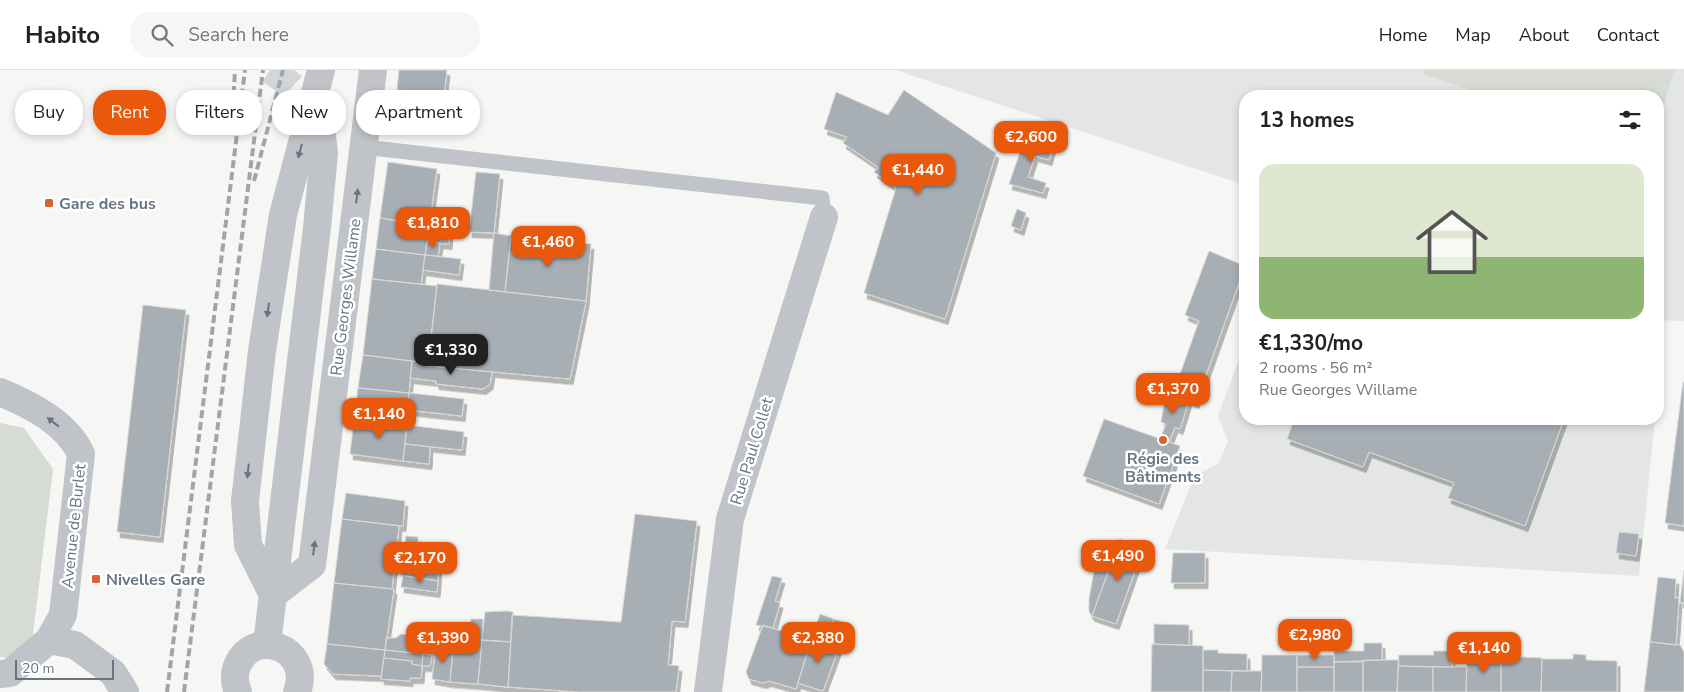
<!DOCTYPE html>
<html lang="en">
<head>
<meta charset="utf-8">
<style>
	body { margin:0; font-family:"Nunito Sans",sans-serif; background:#f6f6f6; color:#222; height:100vh; display:flex; flex-direction:column; font-size:19px; white-space:nowrap }
	* { box-sizing:border-box; margin:0 }
	p { font-size:16px; color:#767676 }
	.icon { flex:none; width:28px; height:28px; fill:none; stroke:currentColor; stroke-width:2; stroke-linecap:round; stroke-linejoin:round }
	.map { position:relative; flex:1; overflow:hidden }
	.sheet { position:absolute; left:1239px; top:20px; width:425px; height:335px; display:flex; flex-direction:column; background:#fff; border-radius:20px; box-shadow:0 2px 8px #0003 }
	.sheet>* { flex:none }
	.guide { position:absolute; left:15px; top:20px; width:475px; height:45px; display:flex; gap:10px }
	.scale { position:absolute; left:15px; bottom:12px; width:99px; box-sizing:border-box; padding-left:5px; border:2px solid #677583; border-top:0; font-size:14px; line-height:18px; white-space:nowrap; color:#677583; -webkit-text-stroke:4px #fff; paint-order:stroke }
	.price { position:absolute; translate:-50% -42px; padding:0 11px; border-radius:10px; background:#ea580c; color:#fff; font-size:16px; line-height:32px; filter:drop-shadow(0 1px 2px #0008) }
	.price::after { content:''; position:absolute; left:50%; top:30px; width:15px; height:11px; margin-left:-8px; background:inherit; clip-path:polygon(0 0,100% 0,50% 100%) }
	.price.on { background:#222; color:#fff }
	ul { padding:0; list-style:none }
	li { display:grid; align-content:center; gap:10px; height:265px; padding:0 20px }
	li+li { border-top:1px solid #e0e0e0 }
	li span { display:grid; place-items:center; height:155px; border-radius:15px; color:#555 }
	li>.icon { margin-inline-start:auto }
	span .icon { width:90px; height:90px; fill:#fffc; stroke-width:1 }
	li b { font-size:21px }
	h2 { display:flex; justify-content:space-between; align-items:center; height:60px; padding:0 20px; font-size:21px }
	.tag { padding:0 18px; border-radius:20px; background:#fff; box-shadow:0 2px 8px #0003; font-size:18px; line-height:45px }
	.tag.on { background:#ea580c; color:#fff }
	header { display:flex; align-items:center; gap:30px; box-sizing:border-box; height:70px; padding:0 25px; background:#fff; border-bottom:1px solid #e0e0e0 }
	header strong { font-size:24px }
	nav { display:flex; gap:28px; margin-inline-start:auto; font-size:18px }
	.search { width:350px; height:45px; background:#f6f6f6; display:flex; align-items:center; gap:12px; box-sizing:border-box; padding:0 18px; border-radius:20px; color:#767676; font-size:19px }
	.map>svg:first-child { display:block }
	.built { fill:#e4e5e5 }
	.green { fill:#d6dbd3 }
	.building { fill:#a7aeb4; stroke:#d8d8d6; filter:url(#shadow) }
	.lines { fill:none; stroke-linecap:round; stroke-linejoin:round }
	.tertiary-tunnel { stroke:#d2d6d8; stroke-width:28; stroke-dasharray:28 14; stroke-linecap:butt }
	.service { stroke:#c0c3c7; stroke-width:15 }
	.minor { stroke:#c0c3c7; stroke-width:28 }
	.tertiary { stroke:#c0c3c7; stroke-width:28 }
	.rail { stroke:#9fa5ab; stroke-width:4; stroke-dasharray:8 4; stroke-linecap:butt }
	.oneway { fill:#677583 }
	.poi-dot { fill:#d86232; stroke:#fff; stroke-width:2 }
	.labels { text-anchor:middle; stroke-width:5; stroke-linejoin:round; paint-order:stroke }
	.poi-label { font-size:16px; font-weight:bold; fill:#677583; stroke:#fff; text-anchor:start }
	.street-label { font-size:16px; fill:#677583; stroke:#fff }
</style>
</head>
<body>
<header>
<strong>Habito</strong>
<div class="search"><svg class="icon" aria-label="search" viewBox="0 0 24 24"><circle cx="10" cy="10" r="6"/><path d="M15 15l6 6"/></svg>Search here</div>
<nav><a>Home</a><a>Map</a><a>About</a><a>Contact</a></nav>
</header>
<div class="map">
<svg width="1684" height="622" viewBox="0 0 1684 622">
	<defs>
		<filter id="shadow"><feDropShadow dx="3" dy="5.5" stdDeviation="0" flood-color="#0004"/></filter>
	</defs>
	<rect width="100%" height="100%" fill="#f6f6f4"/>
	<!-- built -->
	<path class="built" d="M 895,0 L 1684,0 L 1684,251 L 1658,250 L 1658,26 L 1245,26 L 1245,115 Z
		M 1658,266 L 1663,268 L 1658,327 Z
		M 1245,273 L 1245,349 L 1655,349 L 1639,506 L 1165,479 L 1195,405 L 1218,394 L 1228,372 L 1218,346 Z"/>
	<!-- green -->
	<path class="green" d="M 1425,0 L 1674,0 L 1658,54 L 1658,26 L 1489,26 L 1423,4 Z
		M 0,353 L 24,358 L 53,399 L 32,572 L 10,588 L 0,587 Z"/>
	<!-- building -->
	<path class="building" d="M 399,0 L 447,0 L 444,25 L 397,20 Z
		M 904,20 L 996,83 L 945,249 L 864,223 L 896,118 L 874,102 L 878,97 L 843,73 L 847,67 L 824,59 L 836,22 L 888,45 Z
		M 1026,65 L 1054,73 L 1049,90 L 1035,86 L 1028,107 L 1046,113 L 1043,123 L 1009,114 Z
		M 388,92 L 437,99 L 429,156 L 380,148 Z
		M 476,102 L 500,104 L 494,163 L 469,162 Z
		M 1017,139 L 1026,143 L 1021,160 L 1011,156 Z
		M 380,148 L 429,156 L 425,185 L 376,179 Z
		M 429,156 L 450,159 L 449,174 L 427,172 Z
		M 494,163 L 511,166 L 505,222 L 489,220 Z
		M 511,166 L 591,174 L 586,231 L 505,222 Z
		M 427,172 L 440,173 L 438,186 L 425,185 Z
		M 376,179 L 425,185 L 421,214 L 372,209 Z
		M 1209,181 L 1245,196 L 1196,333 L 1173,324 L 1199,251 L 1185,245 Z
		M 425,185 L 461,189 L 459,205 L 423,200 Z
		M 372,209 L 437,216 L 428,293 L 363,285 Z
		M 437,214 L 586,231 L 570,309 L 428,296 Z
		M 143,235 L 186,240 L 160,467 L 117,462 Z
		M 363,285 L 412,291 L 409,323 L 358,318 Z
		M 412,291 L 428,293 L 428,296 L 492,302 L 490,314 L 483,319 L 436,314 L 436,311 L 410,308 Z
		M 1683,312 L 1684,312 L 1684,456 L 1665,453 Z
		M 358,318 L 409,323 L 405,355 L 354,350 Z
		M 409,323 L 464,329 L 462,346 L 407,340 Z
		M 1166,324 L 1189,330 L 1180,359 L 1175,357 L 1169,372 L 1160,369 L 1166,354 L 1161,352 Z
		M 1104,349 L 1180,376 L 1159,434 L 1083,406 Z
		M 1294,349 L 1564,349 L 1525,456 L 1448,428 L 1454,413 L 1369,382 L 1363,397 L 1287,369 Z
		M 354,350 L 407,355 L 403,391 L 350,384 Z
		M 407,355 L 464,362 L 462,380 L 405,374 Z
		M 405,374 L 430,377 L 429,394 L 403,391 Z
		M 346,423 L 405,431 L 403,456 L 342,449 Z
		M 635,444 L 697,451 L 685,552 L 672,551 L 668,595 L 679,596 L 676,622 L 579,622 L 508,617 L 512,545 L 621,552 Z
		M 342,449 L 399,456 L 392,519 L 334,513 Z
		M 1619,462 L 1639,464 L 1636,486 L 1616,483 Z
		M 406,466 L 418,467 L 418,479 L 439,482 L 438,511 L 401,505 Z
		M 1120,469 L 1092,546 L 1089,542 L 1089,529 L 1094,501 L 1109,477 L 1112,472 Z
		M 1120,469 L 1143,478 L 1116,554 L 1092,546 Z
		M 1173,483 L 1205,483 L 1205,513 L 1171,513 Z
		M 1684,500 L 1684,533 L 1680,532 Z
		M 403,506 L 438,511 L 437,522 L 401,517 Z
		M 772,506 L 782,508 L 775,531 L 780,533 L 773,558 L 756,555 Z
		M 1658,507 L 1676,509 L 1675,528 L 1679,528 L 1676,575 L 1650,572 Z
		M 334,513 L 394,519 L 385,580 L 327,574 Z
		M 507,541 L 513,542 L 511,572 L 482,570 L 485,542 Z
		M 820,544 L 834,549 L 827,573 L 812,568 Z
		M 471,549 L 483,549 L 482,570 L 454,568 L 455,553 L 470,555 Z
		M 834,549 L 847,553 L 839,577 L 827,573 Z
		M 1154,554 L 1189,555 L 1189,575 L 1154,574 Z
		M 763,555 L 811,571 L 796,619 L 769,611 L 763,613 L 749,609 L 746,602 Z
		M 401,564 L 430,568 L 433,572 L 432,585 L 385,580 L 386,568 L 396,568 Z
		M 454,568 L 482,570 L 478,614 L 450,612 Z
		M 812,568 L 839,577 L 823,621 L 798,613 Z
		M 482,570 L 511,572 L 508,617 L 478,614 Z
		M 1650,572 L 1680,575 L 1684,582 L 1684,622 L 1644,622 Z
		M 1364,573 L 1382,573 L 1382,590 L 1334,592 L 1334,581 L 1364,581 Z
		M 327,574 L 385,580 L 381,606 L 333,604 L 324,594 Z
		M 1152,574 L 1203,576 L 1203,622 L 1151,622 Z
		M 436,577 L 453,578 L 450,612 L 432,609 Z
		M 385,580 L 423,584 L 422,596 L 412,594 L 412,591 L 384,588 Z
		M 1203,580 L 1218,580 L 1218,583 L 1247,584 L 1247,601 L 1203,600 Z
		M 1433,581 L 1452,581 L 1452,597 L 1398,596 L 1399,585 L 1434,585 Z
		M 423,584 L 432,585 L 430,596 L 422,596 Z
		M 1573,584 L 1586,585 L 1586,590 L 1617,591 L 1617,622 L 1541,622 L 1542,589 L 1573,589 Z
		M 1262,585 L 1297,585 L 1297,622 L 1261,622 Z
		M 1297,585 L 1334,585 L 1334,597 L 1297,597 Z
		M 1467,586 L 1501,586 L 1501,622 L 1466,622 Z
		M 1501,586 L 1542,588 L 1541,622 L 1501,622 Z
		M 384,588 L 412,591 L 412,594 L 422,596 L 421,608 L 410,608 L 410,611 L 381,609 Z
		M 1363,590 L 1399,590 L 1397,622 L 1363,622 Z
		M 1334,592 L 1363,592 L 1363,622 L 1334,622 Z
		M 1398,596 L 1433,597 L 1433,622 L 1397,622 Z
		M 1297,597 L 1334,597 L 1334,622 L 1297,622 Z
		M 1433,597 L 1467,597 L 1466,622 L 1433,622 Z
		M 1203,600 L 1232,601 L 1231,622 L 1203,622 Z
		M 1232,601 L 1262,601 L 1261,622 L 1231,622 Z"/>
	<g class="lines">
		<!-- tertiary-tunnel -->
		<path class="tertiary-tunnel" d="M 270,0 C 295,16 308,30 320,56"/>
		<!-- service -->
		<path class="service" d="M 363,77 L 822,128 L 824,147"/>
		<!-- minor -->
		<path class="minor" d="M 321,0 L 283,145 L 262,281 L 245,431 L 248,475 L 273,525 L 312,495 L 373,0
			M 49,570 L 75,575 L 113,603 L 125,622
			M 708,622 L 730,449 L 824,147"/>
		<!-- tertiary -->
		<path class="tertiary" d="M 0,322 C 31,335 67,353 81,384 L 63,545 L 49,570 L 10,603 L 0,604
			M 267,574 L 317,158 L 324,83 L 321,58
			M 238,622 C 235,615 234,607 236,599 C 250,555 314,577 297,622"/>
		<!-- rail -->
		<path class="rail" d="M 233,36 L 235,0
			M 254,111 L 283,0
			M 167,622 L 245,0
			M 184,622 L 263,0"/>
	</g>
	<!-- one-way arrows -->
	<defs><path id="oneway-solid" d="M-6-.8H1V-3.2L6.5 0L1 3.2V.8H-6Z" transform="scale(1.25)"/></defs>
	<g class="oneway">
		<use href="#oneway-solid" transform="translate(300 81) rotate(105)"/>
		<use href="#oneway-solid" transform="translate(357 126) rotate(-83)"/>
		<use href="#oneway-solid" transform="translate(268 240) rotate(98)"/>
		<use href="#oneway-solid" transform="translate(53 352) rotate(-142)"/>
		<use href="#oneway-solid" transform="translate(248 401) rotate(96)"/>
		<use href="#oneway-solid" transform="translate(314 478) rotate(-83)"/>
	</g>
	<!-- markers -->
	<g class="poi-dot">
		<rect x="44" y="128" width="10" height="10" rx="2.5"/>
		<circle cx="1163" cy="370" r="5"/>
		<rect x="91" y="504" width="10" height="10" rx="2.5"/>
	</g>
	<g class="labels">
		<!-- poi labels -->
		<g class="poi-label">
			<text x="59" y="139">Gare des bus</text>
			<text x="1163" y="394" text-anchor="middle">Régie des<tspan x="1163" dy="18">Bâtiments</tspan></text>
			<text x="106" y="515">Nivelles Gare</text>
		</g>
		<!-- street labels -->
		<g class="street-label">
			<text transform="translate(345 227) rotate(-83)" y="6">Rue Georges Willame</text>
			<text transform="translate(751 381) rotate(-73)" y="6">Rue Paul Collet</text>
			<text transform="translate(73 456) rotate(-84)" y="6">Avenue de Burlet</text>
		</g>
	</g>
</svg>
<div class="scale">20 m</div>
<b class="price" style="left:1031px;top:93px">€2,600</b>
<b class="price" style="left:918px;top:126px">€1,440</b>
<b class="price" style="left:433px;top:179px">€1,810</b>
<b class="price" style="left:548px;top:198px">€1,460</b>
<b class="price on" style="left:451px;top:306px">€1,330</b>
<b class="price" style="left:1173px;top:345px">€1,370</b>
<b class="price" style="left:379px;top:370px">€1,140</b>
<b class="price" style="left:1118px;top:512px">€1,490</b>
<b class="price" style="left:420px;top:514px">€2,170</b>
<b class="price" style="left:1315px;top:591px">€2,980</b>
<b class="price" style="left:443px;top:594px">€1,390</b>
<b class="price" style="left:818px;top:594px">€2,380</b>
<b class="price" style="left:1484px;top:604px">€1,140</b>
<div class="guide">
<a class="tag">Buy</a>
<a class="tag on">Rent</a>
<a class="tag">Filters</a>
<a class="tag">New</a>
<a class="tag">Apartment</a>
</div>
<section class="sheet">
<h2>13 homes<svg class="icon" aria-label="filters" viewBox="0 0 24 24"><path d="M4 7h16M4 17h16"/><circle cx="9" cy="7" r="2"/><circle cx="15" cy="17" r="2"/></svg></h2>
<ul>
<li><span style="background:linear-gradient(#dfe7d0 60%,#8fb573 0)"><svg class="icon" aria-label="home" viewBox="0 0 24 24"><path d="M3 11l9-7 9 7M6 9v11h12V9"/></svg></span><div><b>€1,330/mo</b><p>2 rooms · 56 m²</p><p>Rue Georges Willame</p></div></li>
</ul>
</section>
</div>
</body>
</html>
